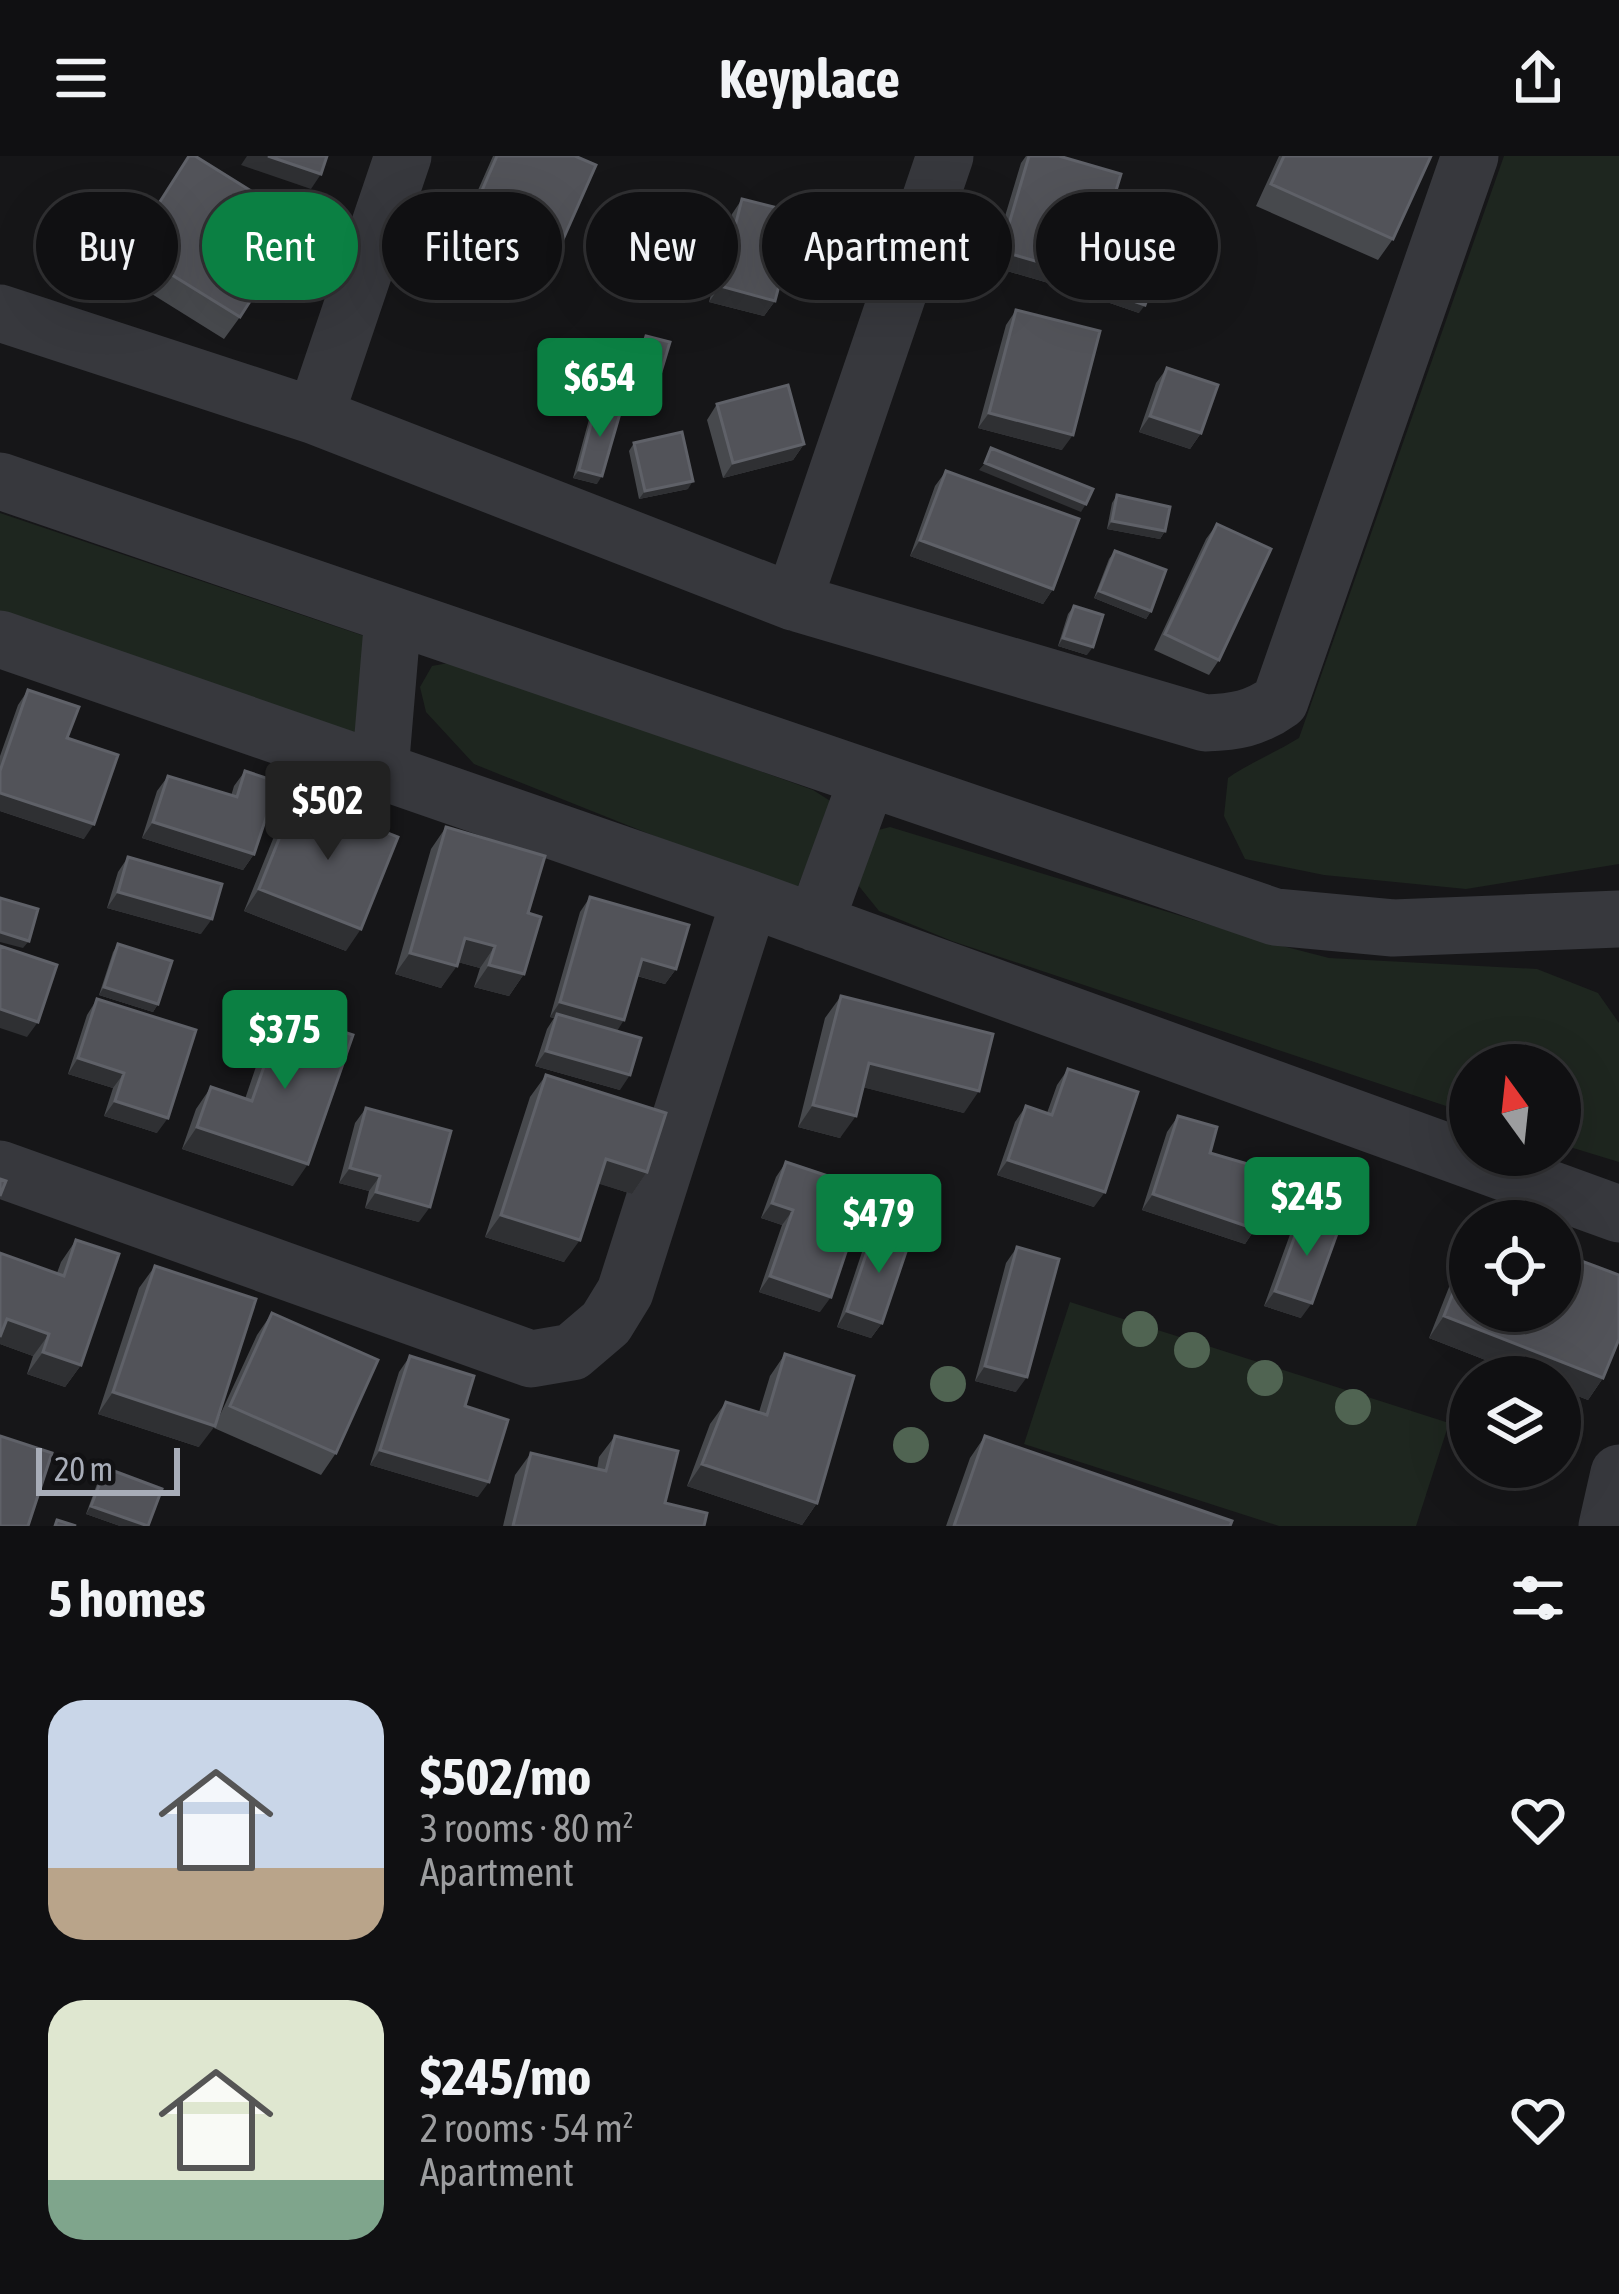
<!DOCTYPE html>
<html lang="en">
<head>
<meta charset="utf-8">
<style>
	body { margin:0; font-family:"Asap Condensed",sans-serif; background:#1e1e20; color:#f1f3f6; height:100vh; display:flex; flex-direction:column; font-size:45px; white-space:nowrap }
	* { box-sizing:border-box; margin:0 }
	p { font-size:39px; color:#9c9d9f }
	.icon { flex:none; width:66px; height:66px; fill:none; stroke:currentColor; stroke-width:2; stroke-linecap:round; stroke-linejoin:round }
	.map { position:relative; height:1370px; overflow:hidden }
	.sheet { display:flex; flex-direction:column; background:#101012; flex:1 }
	.sheet>* { flex:none }
	.guide { position:absolute; left:36px; top:36px; width:1548px; height:108px; display:flex; gap:24px }
	.needle { width:78px; rotate:345deg }
	.fabs { position:absolute; left:1449px; top:888px; display:grid; gap:24px }
	.fabs a { display:grid; place-items:center; width:132px; height:132px; border-radius:50%; background:#101012; box-shadow:0 12px 48px #0002,0 0 0 3px #303032; font-size:60px }
	.scale { position:absolute; left:36px; bottom:30px; width:144px; box-sizing:border-box; padding-left:12px; border:6px solid #a8adb8; border-top:0; font-size:33px; line-height:42px; white-space:nowrap; color:#a8adb8; -webkit-text-stroke:9px #111113; paint-order:stroke }
	.price { position:absolute; translate:-50% -102px; padding:0 27px; border-radius:12px; background:#0b8043; color:#fff; font-size:39px; line-height:78px; filter:drop-shadow(0 3px 6px #0008) }
	.price::after { content:''; position:absolute; left:50%; top:72px; width:36px; height:27px; margin-left:-18px; background:inherit; clip-path:polygon(0 0,100% 0,50% 100%) }
	.price.on { background:#222; color:#fff }
	ul { padding:0; list-style:none }
	li { display:flex; align-items:center; gap:36px; height:300px; padding:0 48px }
	li span { display:grid; place-items:center; flex:none; width:336px; height:240px; border-radius:36px; color:#555 }
	li>.icon { margin-inline-start:auto }
	span .icon { width:144px; height:144px; fill:#fffc; stroke-width:1 }
	li b { font-size:51px }
	h2 { display:flex; justify-content:space-between; align-items:center; height:144px; padding:0 48px; font-size:51px }
	.chip { padding:0 42px; border-radius:54px; background:#101012; box-shadow:0 12px 48px #0002,0 0 0 3px #303032; font-size:42px; line-height:108px }
	.chip.on { background:#0b8043; color:#fff }
	header { display:flex; justify-content:space-between; align-items:center; height:156px; padding:0 48px; background:#101012; font-size:54px; font-weight:700 }
	.map>svg:first-child { display:block }
	.green { fill:#1e261f }
	.lines { fill:none; stroke-linecap:round; stroke-linejoin:round }
	.minor { stroke:#37383d; stroke-width:57 }
	.tree { fill:#506452 }
	.wall { fill:#47494d }
	.shaded-wall { fill:#2f3033 }
	.building { fill:#525359; stroke:#5f6168; stroke-width:3 }
</style>
</head>
<body>
<header><svg class="icon" aria-label="menu" viewBox="0 0 24 24"><path d="M4 6h16M4 12h16M4 18h16"/></svg>Keyplace<svg class="icon" aria-label="share" viewBox="0 0 24 24"><path d="M12 15V3M7 8l5-5 5 5M5 13v7h14v-7"/></svg></header>
<div class="map">
<svg width="1619" height="1370" viewBox="0 0 1619 1370">
	<rect width="100%" height="100%" fill="#161618"/>
	<!-- green -->
	<path class="green" d="M 1504,0 L 1619,0 L 1619,708 L 1466,733 L 1324,719 L 1245,703 L 1224,660 L 1228,622 C 1251,606 1275,597 1299,582 Z
		M 0,357 L 373,483 L 369,584 L 0,457 Z
		M 454,506 L 813,634 L 832,646 L 798,730 L 777,729 L 474,608 L 426,556 L 420,531 L 432,510 Z
		M 890,671 L 1263,785 L 1329,802 L 1537,813 L 1598,837 L 1619,867 L 1619,1006 L 1560,988 L 1560,909 L 1470,909 L 1470,958 L 952,785 L 879,755 L 854,724 L 863,678 Z
		M 1070,1146 L 1449,1267 L 1416,1370 L 1279,1370 L 1024,1288 Z"/>
	<g class="lines">
		<!-- minor -->
		<path class="minor" d="M 0,157 L 315,260 L 793,446 L 1205,567 C 1235,566 1255,563 1280,545 L 1470,0
			M 315,260 L 403,0
			M 0,325 L 1275,761 L 1393,772 L 1619,763
			M 793,446 L 945,0
			M 0,483 L 750,743 L 625,1136 L 606,1167 L 572,1196 L 531,1203 L 0,1013
			M 380,615 L 393,460
			M 750,743 L 1619,1058
			M 815,767 L 868,622
			M 1607,1370 L 1619,1317"/>
	</g>
	<!-- trees -->
	<g class="tree">
		<circle cx="1140" cy="1173" r="18"/>
		<circle cx="1192" cy="1194" r="18"/>
		<circle cx="1265" cy="1222" r="18"/>
		<circle cx="948" cy="1228" r="18"/>
		<circle cx="1353" cy="1251" r="18"/>
		<circle cx="911" cy="1289" r="18"/>
	</g>
	<!-- wall -->
	<path class="wall" d="M 189,0 L 240,161 L 224,183 L 115,115 Z
		M 493,0 L 575,0 L 553,106 L 542,121 L 456,84 Z
		M 1026,0 L 1059,0 L 1090,121 L 1079,136 L 990,110 L 1021,7 Z
		M 1279,0 L 1431,0 L 1393,83 L 1378,104 L 1256,50 Z
		M 691,42 L 684,119 L 679,127 L 655,116 Z
		M 742,43 L 775,145 L 764,160 L 709,146 L 732,58 Z
		M 1124,97 L 1139,157 L 1104,145 L 1119,105 Z
		M 1016,154 L 1062,294 L 978,272 L 1006,169 Z
		M 646,180 L 654,239 L 649,247 L 624,240 L 640,188 Z
		M 1167,212 L 1201,277 L 1190,293 L 1139,276 L 1156,227 Z
		M 717,248 L 804,288 L 793,304 L 723,322 L 707,264 Z
		M 596,249 L 597,328 L 573,322 L 591,256 Z
		M 634,287 L 688,333 L 639,343 L 629,295 Z
		M 946,315 L 1053,433 L 1043,448 L 910,400 L 935,330 Z
		M 1117,339 L 1165,375 L 1160,383 L 1107,373 L 1112,347 Z
		M 1217,368 L 1219,504 L 1209,519 L 1154,494 L 1206,383 Z
		M 1115,395 L 1151,455 L 1146,463 L 1094,442 L 1109,403 Z
		M 1074,450 L 1087,499 L 1058,490 L 1068,458 Z
		M 28,534 L 67,582 L 84,683 L 0,655 L 0,600 L 18,549 Z
		M 245,615 L 254,698 L 243,714 L 142,682 L 157,635 L 168,620 L 231,640 L 234,630 Z
		M 296,641 L 346,795 L 244,755 L 281,663 Z
		M 446,671 L 528,757 L 524,818 L 509,840 L 474,831 L 480,812 L 458,806 L 441,832 L 395,818 L 431,693 Z
		M 128,701 L 201,778 L 107,752 L 118,716 Z
		M 590,741 L 676,813 L 665,828 L 637,820 L 616,875 L 620,934 L 535,910 L 547,873 L 554,862 L 550,861 L 580,756 Z
		M 118,788 L 158,848 L 153,856 L 99,839 L 113,796 Z
		M 841,840 L 964,957 L 863,931 L 840,982 L 798,971 L 825,862 Z
		M 97,843 L 157,977 L 104,960 L 113,932 L 68,918 L 87,859 Z
		M 283,856 L 293,1030 L 182,993 L 196,953 L 211,931 L 245,943 L 267,878 Z
		M 1068,913 L 1094,1051 L 997,1019 L 1015,966 L 1026,950 L 1047,957 L 1057,929 Z
		M 546,919 L 647,1016 L 632,1038 L 598,1027 L 564,1106 L 485,1081 L 530,941 Z
		M 366,952 L 419,1066 L 365,1052 L 369,1035 L 339,1027 L 355,967 Z
		M 1178,960 L 1210,997 L 1255,1073 L 1245,1088 L 1142,1054 L 1167,976 Z
		M 786,1006 L 820,1156 L 759,1136 L 782,1069 L 761,1062 L 776,1021 Z
		M 1303,1058 L 1301,1162 L 1264,1150 L 1292,1073 Z
		M 875,1072 L 882,1167 L 871,1182 L 837,1171 L 865,1087 Z
		M 1470,1082 L 1470,1155 L 1603,1222 L 1588,1244 L 1560,1233 L 1560,1221 L 1529,1221 L 1429,1182 L 1466,1088 Z
		M 76,1084 L 81,1209 L 65,1231 L 27,1218 L 33,1200 L 0,1188 L 0,1097 L 57,1117 L 61,1106 Z
		M 1017,1091 L 1016,1236 L 975,1225 L 1006,1107 Z
		M 155,1110 L 199,1291 L 98,1258 L 139,1132 Z
		M 272,1157 L 336,1297 L 321,1319 L 214,1272 L 257,1179 Z
		M 785,1198 L 817,1347 L 802,1369 L 687,1330 L 710,1268 L 726,1246 L 759,1256 L 770,1220 Z
		M 410,1200 L 465,1250 L 478,1341 L 370,1309 L 399,1216 Z
		M 615,1280 L 665,1347 L 704,1370 L 503,1370 L 515,1319 L 531,1297 L 597,1313 L 599,1301 Z
		M 985,1280 L 1230,1370 L 946,1370 L 970,1302 Z
		M 106,1312 L 148,1370 L 120,1370 L 86,1358 L 100,1320 Z"/>
	<!-- shaded-wall -->
	<path class="shaded-wall" d="M 247,0 L 268,0 L 321,18 L 311,33 L 241,9 Z
		M 1001,95 L 1090,121 L 1079,136 L 990,110 Z
		M 720,130 L 775,145 L 764,160 L 709,146 Z
		M 1110,137 L 1145,149 L 1139,157 L 1104,145 Z
		M 630,232 L 654,239 L 649,247 L 624,240 Z
		M 989,257 L 1073,279 L 1062,294 L 978,272 Z
		M 1150,260 L 1201,277 L 1190,293 L 1139,276 Z
		M 804,288 L 793,304 L 723,322 L 733,307 Z
		M 985,307 L 1086,348 L 1081,356 L 979,314 Z
		M 579,314 L 602,320 L 597,328 L 573,322 Z
		M 693,325 L 688,333 L 639,343 L 645,335 Z
		M 1112,365 L 1165,375 L 1160,383 L 1107,373 Z
		M 920,384 L 1053,433 L 1043,448 L 910,400 Z
		M 1099,435 L 1151,455 L 1146,463 L 1094,442 Z
		M 1063,482 L 1093,491 L 1087,499 L 1058,490 Z
		M 0,637 L 94,668 L 84,683 L 0,655 Z
		M 153,666 L 254,698 L 243,714 L 142,682 Z
		M 259,733 L 361,773 L 346,795 L 244,755 Z
		M 118,736 L 212,763 L 201,778 L 107,752 Z
		M 0,776 L 29,785 L 23,792 L 0,786 Z
		M 465,782 L 495,790 L 480,812 L 450,804 Z
		M 410,797 L 457,810 L 441,832 L 395,818 Z
		M 642,803 L 676,813 L 665,828 L 631,818 Z
		M 489,809 L 524,818 L 509,840 L 474,831 Z
		M 104,831 L 158,848 L 153,856 L 99,839 Z
		M 560,846 L 624,864 L 614,880 L 557,858 L 554,862 L 550,861 Z
		M 0,853 L 38,866 L 27,881 L 0,872 Z
		M 546,895 L 630,919 L 620,934 L 535,910 Z
		M 78,902 L 124,917 L 113,932 L 68,918 Z
		M 869,907 L 979,935 L 964,957 L 854,929 Z
		M 115,945 L 168,962 L 157,977 L 104,960 Z
		M 813,949 L 856,960 L 840,982 L 798,971 Z
		M 197,971 L 308,1008 L 293,1030 L 182,993 Z
		M 606,1003 L 647,1016 L 632,1038 L 590,1025 Z
		M 1008,1004 L 1105,1036 L 1094,1051 L 997,1019 Z
		M 350,1012 L 380,1020 L 369,1035 L 339,1027 Z
		M 376,1036 L 430,1051 L 419,1066 L 365,1052 Z
		M 1153,1038 L 1255,1073 L 1245,1088 L 1142,1054 Z
		M 772,1047 L 793,1054 L 782,1069 L 761,1062 Z
		M 501,1059 L 580,1084 L 564,1106 L 485,1081 Z
		M 770,1120 L 831,1141 L 820,1156 L 759,1136 Z
		M 1275,1135 L 1312,1147 L 1301,1162 L 1264,1150 Z
		M 847,1155 L 882,1167 L 871,1182 L 837,1171 Z
		M 1444,1160 L 1603,1222 L 1588,1244 L 1560,1233 L 1560,1221 L 1529,1221 L 1429,1182 Z
		M 7,1163 L 49,1178 L 33,1200 L 0,1188 L 0,1173 Z
		M 43,1196 L 81,1209 L 65,1231 L 27,1218 Z
		M 985,1210 L 1027,1221 L 1016,1236 L 975,1225 Z
		M 113,1236 L 215,1270 L 199,1291 L 98,1258 Z
		M 380,1294 L 489,1326 L 478,1341 L 370,1309 Z
		M 702,1308 L 817,1347 L 802,1369 L 687,1330 Z
		M 91,1350 L 147,1370 L 120,1370 L 86,1358 Z"/>
	<!-- building -->
	<path class="building" d="M 189,0 L 195,0 L 301,66 L 240,161 L 130,93 Z
		M 268,0 L 327,0 L 321,18 Z
		M 497,0 L 575,0 L 596,9 L 553,106 L 467,69 Z
		M 1029,0 L 1059,0 L 1121,18 L 1090,121 L 1001,95 Z
		M 1284,0 L 1431,0 L 1393,83 L 1271,28 Z
		M 691,42 L 715,53 L 684,119 L 660,108 Z
		M 742,43 L 798,57 L 775,145 L 720,130 Z
		M 1124,97 L 1159,110 L 1145,149 L 1110,137 Z
		M 1016,154 L 1100,175 L 1073,279 L 989,257 Z
		M 646,180 L 670,186 L 654,239 L 630,232 Z
		M 1167,212 L 1218,229 L 1201,277 L 1150,260 Z
		M 788,229 L 804,288 L 733,307 L 717,248 Z
		M 596,249 L 621,254 L 602,320 L 579,314 Z
		M 682,276 L 693,325 L 645,335 L 634,287 Z
		M 991,292 L 1093,333 L 1086,348 L 985,307 Z
		M 946,315 L 1079,363 L 1053,433 L 920,384 Z
		M 1117,339 L 1170,351 L 1165,375 L 1112,365 Z
		M 1217,368 L 1271,393 L 1219,504 L 1165,478 Z
		M 1115,395 L 1166,414 L 1151,455 L 1099,435 Z
		M 1074,450 L 1103,459 L 1093,491 L 1063,482 Z
		M 28,534 L 79,551 L 67,582 L 118,599 L 94,668 L 0,637 L 0,615 Z
		M 245,615 L 278,626 L 254,698 L 153,666 L 168,620 L 237,641 Z
		M 296,641 L 398,681 L 361,773 L 259,733 Z
		M 446,671 L 545,700 L 528,757 L 541,761 L 524,818 L 489,809 L 495,790 L 465,782 L 457,810 L 410,797 Z
		M 128,701 L 222,728 L 212,763 L 118,736 Z
		M 590,741 L 689,769 L 676,813 L 642,803 L 624,864 L 560,846 Z
		M 0,742 L 38,753 L 29,785 L 0,776 Z
		M 118,788 L 172,805 L 158,848 L 104,831 Z
		M 0,790 L 57,809 L 38,866 L 0,853 Z
		M 841,840 L 993,878 L 979,935 L 869,907 L 856,960 L 813,949 Z
		M 97,843 L 196,874 L 168,962 L 115,945 L 124,917 L 78,902 Z
		M 283,856 L 353,879 L 308,1008 L 197,971 L 211,931 L 252,945 Z
		M 557,858 L 641,882 L 630,919 L 546,895 Z
		M 1068,913 L 1138,936 L 1105,1036 L 1008,1004 L 1026,950 L 1052,959 Z
		M 546,919 L 666,957 L 647,1016 L 606,1003 L 580,1084 L 501,1059 Z
		M 366,952 L 451,975 L 430,1051 L 376,1036 L 380,1020 L 350,1012 Z
		M 1178,960 L 1217,971 L 1210,997 L 1275,1016 L 1255,1073 L 1153,1038 Z
		M 786,1006 L 867,1033 L 831,1141 L 770,1120 L 793,1054 L 772,1047 Z
		M 0,1023 L 6,1025 L 0,1040 Z
		M 1303,1058 L 1339,1072 L 1312,1147 L 1275,1135 Z
		M 875,1072 L 910,1084 L 882,1167 L 847,1155 Z
		M 76,1084 L 119,1098 L 81,1209 L 43,1196 L 49,1178 L 7,1163 L 0,1181 L 0,1097 L 64,1120 Z
		M 1017,1091 L 1059,1103 L 1027,1221 L 985,1210 Z
		M 1470,1094 L 1470,1155 L 1560,1155 L 1560,1097 L 1619,1119 L 1619,1183 L 1603,1222 L 1444,1160 Z
		M 155,1110 L 256,1143 L 215,1270 L 113,1236 Z
		M 272,1157 L 378,1204 L 336,1297 L 230,1250 Z
		M 785,1198 L 854,1220 L 817,1347 L 702,1308 L 726,1246 L 767,1259 Z
		M 410,1200 L 474,1220 L 465,1250 L 508,1264 L 489,1326 L 380,1294 Z
		M 0,1280 L 52,1297 L 28,1370 L 0,1370 Z
		M 615,1280 L 678,1295 L 665,1347 L 707,1357 L 704,1370 L 513,1370 L 531,1297 L 606,1315 Z
		M 985,1280 L 1232,1365 L 1230,1370 L 954,1370 Z
		M 106,1312 L 162,1333 L 148,1370 L 91,1350 Z
		M 57,1364 L 76,1370 L 55,1370 Z"/>
</svg>
<div class="fabs">
<a><svg class="needle" viewBox="-14 -14 28 28"><path d="M0-13l5 13h-10z" fill="#e53935"/><path d="M0 13l5-13h-10z" fill="#9c9d9f"/></svg></a>
<a><svg class="icon" aria-label="locate" viewBox="0 0 24 24"><circle cx="12" cy="12" r="6"/><path d="M12 2v4M12 18v4M2 12h4M18 12h4"/></svg></a>
<a><svg class="icon" aria-label="layers" viewBox="0 0 24 24"><path d="M12 4l9 5-9 5-9-5zM3 14l9 5 9-5"/></svg></a>
</div>
<div class="scale">20 m</div>
<b class="price" style="left:600px;top:284px">$654</b>
<b class="price on" style="left:328px;top:707px">$502</b>
<b class="price" style="left:285px;top:936px">$375</b>
<b class="price" style="left:1307px;top:1103px">$245</b>
<b class="price" style="left:879px;top:1120px">$479</b>
<div class="guide">
<a class="chip">Buy</a>
<a class="chip on">Rent</a>
<a class="chip">Filters</a>
<a class="chip">New</a>
<a class="chip">Apartment</a>
<a class="chip">House</a>
</div>
</div>
<section class="sheet">
<h2>5 homes<svg class="icon" aria-label="filters" viewBox="0 0 24 24"><path d="M4 7h16M4 17h16"/><circle cx="9" cy="7" r="2"/><circle cx="15" cy="17" r="2"/></svg></h2>
<ul>
<li><span style="background:linear-gradient(#c9d6e8 70%,#b9a48a 0)"><svg class="icon" aria-label="home" viewBox="0 0 24 24"><path d="M3 11l9-7 9 7M6 9v11h12V9"/></svg></span><div><b>$502/mo</b><p>3 rooms · 80 m²</p><p>Apartment</p></div><svg class="icon" aria-label="heart" viewBox="0 0 24 24"><path d="M12 20l-8-8c-3-5 5-10 8-4 3-6 11-1 8 4z"/></svg></li>
<li><span style="background:linear-gradient(#dfe7d0 75%,#7fa58c 0)"><svg class="icon" aria-label="home" viewBox="0 0 24 24"><path d="M3 11l9-7 9 7M6 9v11h12V9"/></svg></span><div><b>$245/mo</b><p>2 rooms · 54 m²</p><p>Apartment</p></div><svg class="icon" aria-label="heart" viewBox="0 0 24 24"><path d="M12 20l-8-8c-3-5 5-10 8-4 3-6 11-1 8 4z"/></svg></li>
</ul>
</section>
</body>
</html>
